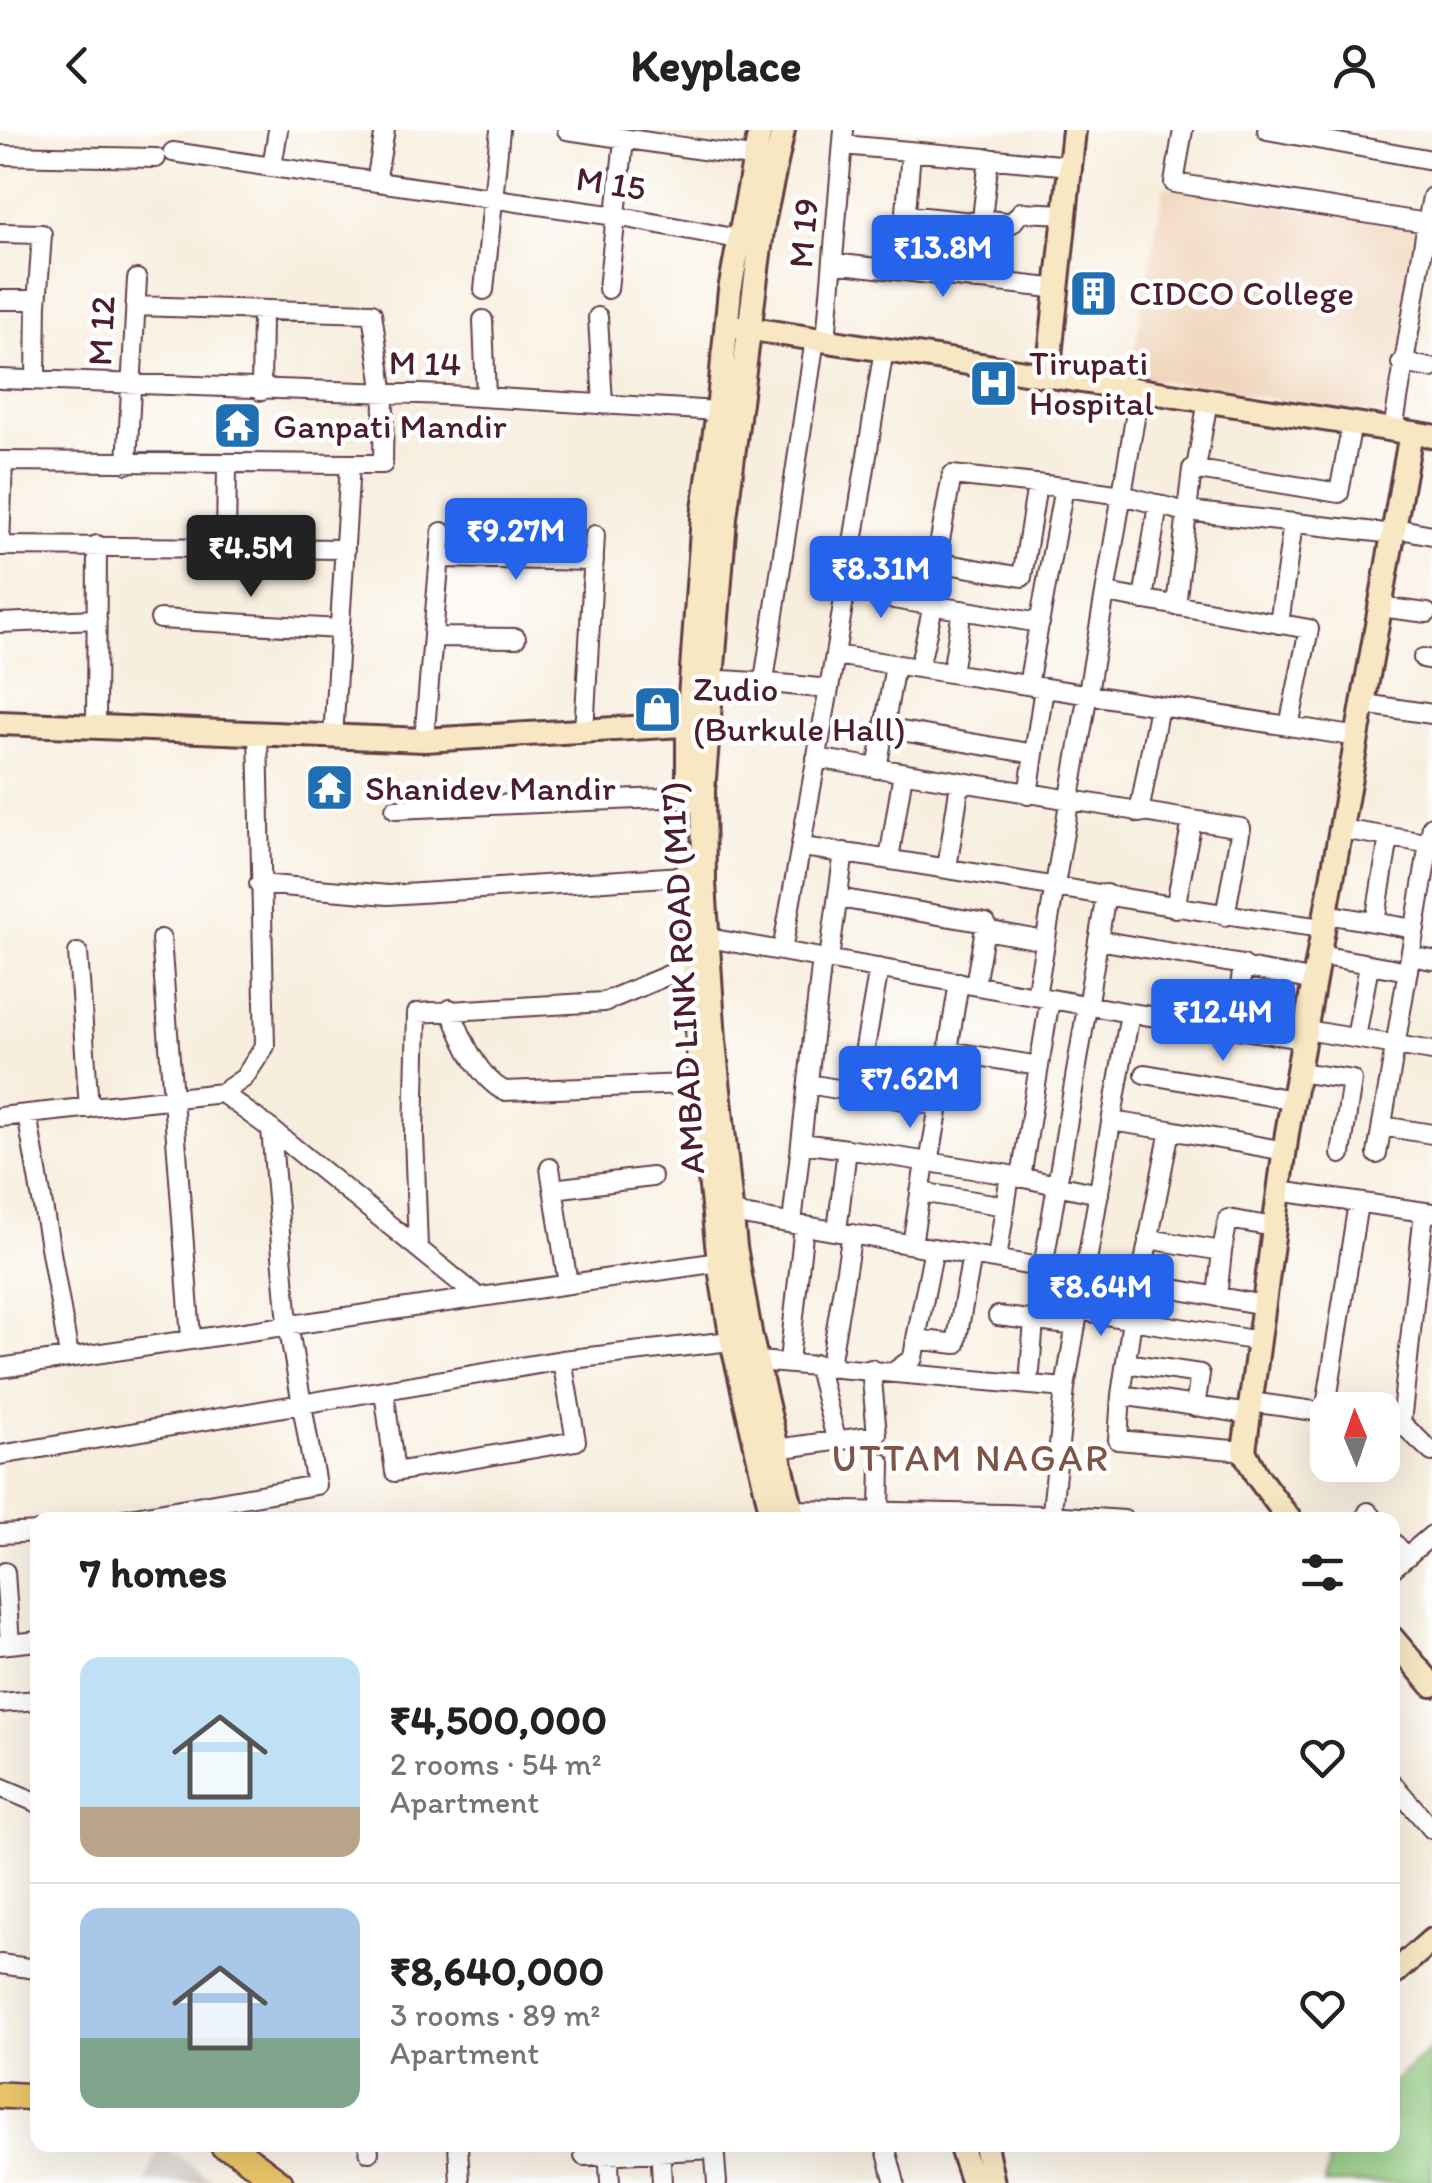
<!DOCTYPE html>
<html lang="en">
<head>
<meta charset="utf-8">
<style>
	body { margin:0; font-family:Itim,sans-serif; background:#f2f2f2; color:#222; height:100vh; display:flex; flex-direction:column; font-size:38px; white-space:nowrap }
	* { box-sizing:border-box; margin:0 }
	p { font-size:32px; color:#767676 }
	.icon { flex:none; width:55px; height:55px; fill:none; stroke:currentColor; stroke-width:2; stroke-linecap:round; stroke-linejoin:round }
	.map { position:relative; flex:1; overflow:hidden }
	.details { position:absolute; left:30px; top:1382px; width:1370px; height:640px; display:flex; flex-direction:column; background:#fff; border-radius:20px; box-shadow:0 10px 40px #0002 }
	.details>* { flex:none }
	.needle { width:65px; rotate:358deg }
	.tools { position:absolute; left:1310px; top:1262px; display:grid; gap:20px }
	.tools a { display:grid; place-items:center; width:90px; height:90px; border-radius:20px; background:#fff; box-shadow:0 10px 40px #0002; font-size:50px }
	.price { position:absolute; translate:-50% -85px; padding:0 22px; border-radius:10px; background:#2563eb; color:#fff; font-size:32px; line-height:65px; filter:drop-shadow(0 2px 5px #0008) }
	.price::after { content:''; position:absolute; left:50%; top:60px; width:30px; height:22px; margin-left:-15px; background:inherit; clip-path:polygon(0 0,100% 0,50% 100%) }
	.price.selected { background:#222; color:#fff }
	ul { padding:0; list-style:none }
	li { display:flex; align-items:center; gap:30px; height:250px; padding:0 50px }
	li+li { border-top:2px solid #e0e0e0 }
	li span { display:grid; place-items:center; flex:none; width:280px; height:200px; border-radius:20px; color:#555 }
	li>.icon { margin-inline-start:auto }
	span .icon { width:120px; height:120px; fill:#fffc; stroke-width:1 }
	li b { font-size:42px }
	h2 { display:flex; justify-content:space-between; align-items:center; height:120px; padding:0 50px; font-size:42px }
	header { display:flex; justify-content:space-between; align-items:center; height:130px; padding:0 50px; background:#fff; font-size:45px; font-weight:700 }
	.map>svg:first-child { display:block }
	.built { fill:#f0d6bc }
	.industrial { fill:#cec2b9 }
	.green { fill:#8dc77b; stroke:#6c7353; stroke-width:2.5 }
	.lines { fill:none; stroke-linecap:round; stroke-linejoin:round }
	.street-casing { stroke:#643e46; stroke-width:22 }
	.secondary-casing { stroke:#643e46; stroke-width:28 }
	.primary-casing { stroke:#643e46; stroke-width:30 }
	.street { stroke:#fff; stroke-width:18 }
	.secondary { stroke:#f7e8c3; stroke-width:22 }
	.primary { stroke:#eac669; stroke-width:25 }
	.labels { text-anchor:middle; stroke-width:9; stroke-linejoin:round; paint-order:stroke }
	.street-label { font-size:35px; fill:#4a1f2b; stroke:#fff }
	.poi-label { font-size:35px; fill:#4a1f2b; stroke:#fff; text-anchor:start }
	.neighbourhood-label { font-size:38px; letter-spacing:2.5px; fill:#815546; stroke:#fff }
</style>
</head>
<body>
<header><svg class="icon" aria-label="back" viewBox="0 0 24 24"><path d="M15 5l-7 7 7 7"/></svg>Keyplace<svg class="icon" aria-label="person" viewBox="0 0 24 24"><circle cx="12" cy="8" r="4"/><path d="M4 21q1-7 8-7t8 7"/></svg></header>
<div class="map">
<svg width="1432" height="2053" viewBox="0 0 1432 2053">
	<rect width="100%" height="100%" fill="#fff"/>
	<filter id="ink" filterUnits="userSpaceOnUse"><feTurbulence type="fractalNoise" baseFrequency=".01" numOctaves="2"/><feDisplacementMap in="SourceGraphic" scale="20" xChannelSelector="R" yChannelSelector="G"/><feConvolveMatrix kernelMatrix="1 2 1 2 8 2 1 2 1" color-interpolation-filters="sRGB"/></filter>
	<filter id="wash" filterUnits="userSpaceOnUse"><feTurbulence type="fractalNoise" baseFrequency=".0048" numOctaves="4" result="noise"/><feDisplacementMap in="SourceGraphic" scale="40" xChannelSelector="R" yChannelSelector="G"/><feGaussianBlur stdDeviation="2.25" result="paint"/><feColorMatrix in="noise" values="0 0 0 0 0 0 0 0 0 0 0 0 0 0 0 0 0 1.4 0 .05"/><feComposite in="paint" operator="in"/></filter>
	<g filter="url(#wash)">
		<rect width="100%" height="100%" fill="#f7eede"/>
		<!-- built -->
		<path class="built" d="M 1164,56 L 1422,98 L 1393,288 L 1130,246 Z"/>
		<!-- industrial -->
		<path class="industrial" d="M 158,2015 L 162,2015 L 216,2053 L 146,2053 Z"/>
		<!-- green -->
		<path class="green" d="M 1432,1918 L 1432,2053 L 1325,2053 L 1332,2015 L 1392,2015 L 1393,1952 Z"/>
	</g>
	<g filter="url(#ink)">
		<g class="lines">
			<defs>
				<path id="street" d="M 278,0 L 272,37 L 616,86 L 738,109
					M 567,0 L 764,29
					M 1183,0 L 1174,53 L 1427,93 L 1432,67
					M 1267,0 L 1432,30
					M 843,15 L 1071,36
					M 173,22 L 272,37
					M 0,25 L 156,28
					M 376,52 L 385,0
					M 906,85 L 981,93
					M 982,89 L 1012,93 L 1021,82 L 1066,84
					M 0,103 L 42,104 L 37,175
					M 833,133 L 1059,159
					M 901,141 L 911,22
					M 975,150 L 989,28
					M 608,159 L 624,10
					M 484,160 L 500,0
					M 0,170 L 37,170 L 36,249
					M 135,176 L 372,183 L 384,265 L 383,334 L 350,334
					M 598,187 L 603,274
					M 483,190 L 486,267
					M 826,211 L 844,0
					M 1401,233 L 1432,238
					M 0,249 L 447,265 L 718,281
					M 261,261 L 262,182
					M 1393,300 L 1427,93
					M 0,331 L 350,334 L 333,608
					M 127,334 L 137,149
					M 1192,339 L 1339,363 L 1352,293
					M 1037,355 L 1022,447 L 936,432 L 952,345 L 1064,357
					M 1395,398 L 1432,405
					M 0,416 L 345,419
					M 0,416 L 3,331
					M 226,417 L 227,334
					M 851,422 L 892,427
					M 440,428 L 594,431
					M 936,432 L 892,427 L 887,468 L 1040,493
					M 1106,463 L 1309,499 L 1289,596
					M 1143,470 L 1158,374
					M 1176,476 L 1192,339 L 1197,333 L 1208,270
					M 1380,477 L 1427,483
					M 160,489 L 340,499
					M 0,493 L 97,489
					M 1279,494 L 1293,393
					M 433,507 L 516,508
					M 835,525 L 1358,607
					M 1423,528 L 1432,530
					M 919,538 L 933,476
					M 952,543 L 962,480
					M 712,550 C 751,550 789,555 828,559
					M 764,551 L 815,209
					M 1028,555 L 1064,357 L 1123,365 L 1178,380 L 1394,404
					M 1364,574 L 1432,584
					M 96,596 L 97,415
					M 884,598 L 1034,624 L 1044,558
					M 584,602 L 595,405
					M 424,610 L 442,402
					M 816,628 L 1241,698 L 1225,786
					M 877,639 L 895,535
					M 1028,665 L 1034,624
					M 395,679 L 688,667
					M 1139,683 L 1159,576
					M 1341,699 L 1432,714
					M 801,717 C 976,740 1148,776 1324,798
					M 889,729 L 903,643
					M 947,738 L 960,653
					M 259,754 L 388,765 L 698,745
					M 838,768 L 986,793 L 975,855
					M 1175,778 L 1192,691
					M 1326,784 L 1415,799
					M 1375,792 L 1389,707
					M 985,800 L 1045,811
					M 708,808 L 1130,883
					M 161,809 L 191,1208
					M 1098,810 L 1243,835 L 1247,838 L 1315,851
					M 782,821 L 835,525 L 884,219
					M 78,823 L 89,978
					M 1319,825 L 1408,841
					M 1410,826 L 1432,830
					M 829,829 L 844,722
					M 1036,866 L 1140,259
					M 450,879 C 462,907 476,946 504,961 L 713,953
					M 1234,899 L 1243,835
					M 1306,900 L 1432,921
					M 1356,908 L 1369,835
					M 948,921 L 1039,936 L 1021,1048
					M 1039,936 L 1050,869
					M 1298,942 L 1352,950 L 1341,1024
					M 1145,944 L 1293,970
					M 808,954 L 939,976 L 959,852
					M 222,963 L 244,948 L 265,916 L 258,604
					M 857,963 L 879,838
					M 27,984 L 69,1226
					M 0,987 L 222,963 L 271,999
					M 1111,991 L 1170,1000
					M 1382,996 L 1432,1004
					M 801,1013 L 847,1019 L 837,1101
					M 847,1019 L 1010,1045 L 1099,1064
					M 1377,1024 L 1432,696
					M 929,1033 L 939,976
					M 550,1038 L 568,1154
					M 553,1059 L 652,1047
					M 1279,1061 L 1432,1083
					M 920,1062 L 1005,1076
					M 731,1083 L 1085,1145
					M 792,1093 L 822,828
					M 1148,1109 L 1222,1121 L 1217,1167
					M 912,1114 L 925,1033
					M 418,1118 L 414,1004 L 417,883 L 604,872 L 692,835
					M 1222,1121 L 1228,1089 L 1274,1097
					M 997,1129 L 1010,1045
					M 1043,1138 L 1106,764
					M 1264,1175 L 1140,1153 L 1170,1000 L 1285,1021
					M 1079,1180 L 1132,1190
					M 998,1186 L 1076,1196
					M 916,1209 L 934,1118
					M 747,1230 L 1065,1258
					M 789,1231 L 804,1096
					M 1126,1233 L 1200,1244 L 1195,1277
					M 817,1234 L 836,1309
					M 830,1235 L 852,1104
					M 0,1238 L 719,1132
					M 895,1241 L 913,1228 L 916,1209 L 956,1214 L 972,1125
					M 1030,1241 L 1034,1191
					M 384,1261 L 395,1342 L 576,1311 L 562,1230
					M 1121,1265 L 1249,1284
					M 1251,1272 L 1328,1283
					M 1325,1283 L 1358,1073
					M 1382,1291 L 1401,1293 L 1424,1082
					M 1401,1293 L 1432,1322
					M 777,1319 L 877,1305 L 871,1239
					M 1244,1321 L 1118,1310 L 1121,1265 L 1132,1190 L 1259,1211
					M 0,1325 L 562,1230 L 740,1210
					M 792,1380 L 1049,1385 L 1124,1390
					M 880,1381 L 881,1333
					M 1368,1382 L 1375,1390
					M 118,1390 L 316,1355 L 288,1194 L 271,999 L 478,1167
					M 1051,1390 L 1065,1258 L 1130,883 L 1304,909
					M 0,1404 L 38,1402
					M 1392,1411 L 1407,1427
					M 1392,1439 L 1432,1405
					M 5,1442 L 10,1514
					M 0,1515 L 38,1511
					M 0,1573 L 38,1570
					M 1392,1653 L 1432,1699
					M 0,1657 L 38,1673
					M 0,1834 L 36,1839
					M 368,2015 L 369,2022
					M 458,2015 L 460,2053
					M 608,2015 L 610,2053
					M 660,2015 L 662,2053
					M 714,2015 L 717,2053
					M 885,2015 L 895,2053
					M 584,2026 L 714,2019"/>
				<path id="secondary" d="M 783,0 L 763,93 L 725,388 L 703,661 L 704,753 L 714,911 L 735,1117 L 751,1208 L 794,1390
					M 739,197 L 1432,306
					M 1048,245 L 1074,0
					M 0,593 L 424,610 L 701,594
					M 688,671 L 688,595 L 703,386 L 718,281 L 730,160 L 760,0
					M 688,733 L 700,954 L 719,1132 L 732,1211 L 773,1390
					M 1290,1390 L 1257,1346 L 1244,1321 L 1287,1003 L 1411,303
					M 1392,1508 L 1432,1555
					M 1392,1845 L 1432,1810
					M 960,2015 L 973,2053
					M 985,2015 L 993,2053"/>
				<path id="primary" d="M 0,1965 L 38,1967
					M 223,2015 L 236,2020 L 280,2053"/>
			</defs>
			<!-- street casing -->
			<use href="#street" class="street-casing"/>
			<!-- secondary casing -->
			<use href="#secondary" class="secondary-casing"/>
			<!-- primary casing -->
			<use href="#primary" class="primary-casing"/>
			<!-- street -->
			<use href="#street" class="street"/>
			<!-- secondary -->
			<use href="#secondary" class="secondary"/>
			<!-- primary -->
			<use href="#primary" class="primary"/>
		</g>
	</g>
	<!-- icons -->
	<defs>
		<symbol id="building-square" viewBox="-11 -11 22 22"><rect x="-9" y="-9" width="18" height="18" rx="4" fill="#1f6fb2" stroke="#fff"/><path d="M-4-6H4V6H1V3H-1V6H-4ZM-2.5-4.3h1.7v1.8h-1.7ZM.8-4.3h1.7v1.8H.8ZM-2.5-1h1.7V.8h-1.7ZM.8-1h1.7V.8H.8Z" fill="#fff"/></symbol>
		<symbol id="hospital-square" viewBox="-11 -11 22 22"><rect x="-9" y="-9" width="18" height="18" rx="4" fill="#1f6fb2" stroke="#fff"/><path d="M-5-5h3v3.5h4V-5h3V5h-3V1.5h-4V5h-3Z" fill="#fff"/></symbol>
		<symbol id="temple-square" viewBox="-11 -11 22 22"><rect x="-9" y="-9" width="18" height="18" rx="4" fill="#1f6fb2" stroke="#fff"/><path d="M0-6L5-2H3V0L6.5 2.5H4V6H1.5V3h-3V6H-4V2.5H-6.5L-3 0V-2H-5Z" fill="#fff"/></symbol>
		<symbol id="shop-square" viewBox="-11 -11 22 22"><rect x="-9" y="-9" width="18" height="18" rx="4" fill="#1f6fb2" stroke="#fff"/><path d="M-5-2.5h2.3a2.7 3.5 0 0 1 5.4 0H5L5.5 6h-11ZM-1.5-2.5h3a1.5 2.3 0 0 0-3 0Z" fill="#fff"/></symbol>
	</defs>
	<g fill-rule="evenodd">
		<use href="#building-square" x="1066" y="136" width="55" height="55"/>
		<use href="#hospital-square" x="966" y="226" width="55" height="55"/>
		<use href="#temple-square" x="210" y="268" width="55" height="55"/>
		<use href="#shop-square" x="630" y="552" width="55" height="55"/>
		<use href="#temple-square" x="302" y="630" width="55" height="55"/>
	</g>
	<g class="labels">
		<!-- street labels -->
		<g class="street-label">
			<text transform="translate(611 53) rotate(9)" y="12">M 15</text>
			<text transform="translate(803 103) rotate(-85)" y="12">M 19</text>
			<text transform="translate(101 201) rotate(-87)" y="12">M 12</text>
			<text transform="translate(425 233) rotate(1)" y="12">M 14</text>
			<text transform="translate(682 848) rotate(-93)" y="12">AMBAD LINK ROAD (M17)</text>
		</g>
		<!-- poi labels -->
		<g class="poi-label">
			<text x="1129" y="175">CIDCO College</text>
			<text x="1029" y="245">Tirupati<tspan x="1029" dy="40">Hospital</tspan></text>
			<text x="273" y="308">Ganpati Mandir</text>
			<text x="693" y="571">Zudio<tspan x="693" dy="40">(Burkule Hall)</tspan></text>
			<text x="365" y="670">Shanidev Mandir</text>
		</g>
		<!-- neighbourhood labels -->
		<g class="neighbourhood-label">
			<text x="971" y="1341">UTTAM NAGAR</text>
		</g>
	</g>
</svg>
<div class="tools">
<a><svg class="needle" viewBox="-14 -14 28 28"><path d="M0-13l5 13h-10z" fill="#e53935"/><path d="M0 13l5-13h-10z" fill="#767676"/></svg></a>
</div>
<b class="price" style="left:943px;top:170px">₹13.8M</b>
<b class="price" style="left:516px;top:453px">₹9.27M</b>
<b class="price selected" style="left:251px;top:470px">₹4.5M</b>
<b class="price" style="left:881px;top:491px">₹8.31M</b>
<b class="price" style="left:1223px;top:934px">₹12.4M</b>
<b class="price" style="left:910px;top:1001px">₹7.62M</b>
<b class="price" style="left:1101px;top:1209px">₹8.64M</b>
<section class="details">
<h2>7 homes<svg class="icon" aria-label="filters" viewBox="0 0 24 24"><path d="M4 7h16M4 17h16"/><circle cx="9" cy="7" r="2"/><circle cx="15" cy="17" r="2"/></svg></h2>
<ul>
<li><span style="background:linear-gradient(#bfe0f5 75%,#b9a48a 0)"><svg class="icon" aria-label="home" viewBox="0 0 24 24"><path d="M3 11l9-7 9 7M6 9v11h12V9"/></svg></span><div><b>₹4,500,000</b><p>2 rooms · 54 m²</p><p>Apartment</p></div><svg class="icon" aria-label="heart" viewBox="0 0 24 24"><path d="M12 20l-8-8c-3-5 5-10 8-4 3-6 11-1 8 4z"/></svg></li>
<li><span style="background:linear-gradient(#a9c7e8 65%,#7fa58c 0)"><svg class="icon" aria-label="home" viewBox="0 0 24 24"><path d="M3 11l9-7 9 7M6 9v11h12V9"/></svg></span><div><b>₹8,640,000</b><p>3 rooms · 89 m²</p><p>Apartment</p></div><svg class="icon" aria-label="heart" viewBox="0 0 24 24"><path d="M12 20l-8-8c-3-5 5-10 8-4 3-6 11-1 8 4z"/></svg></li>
</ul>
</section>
</div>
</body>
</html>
